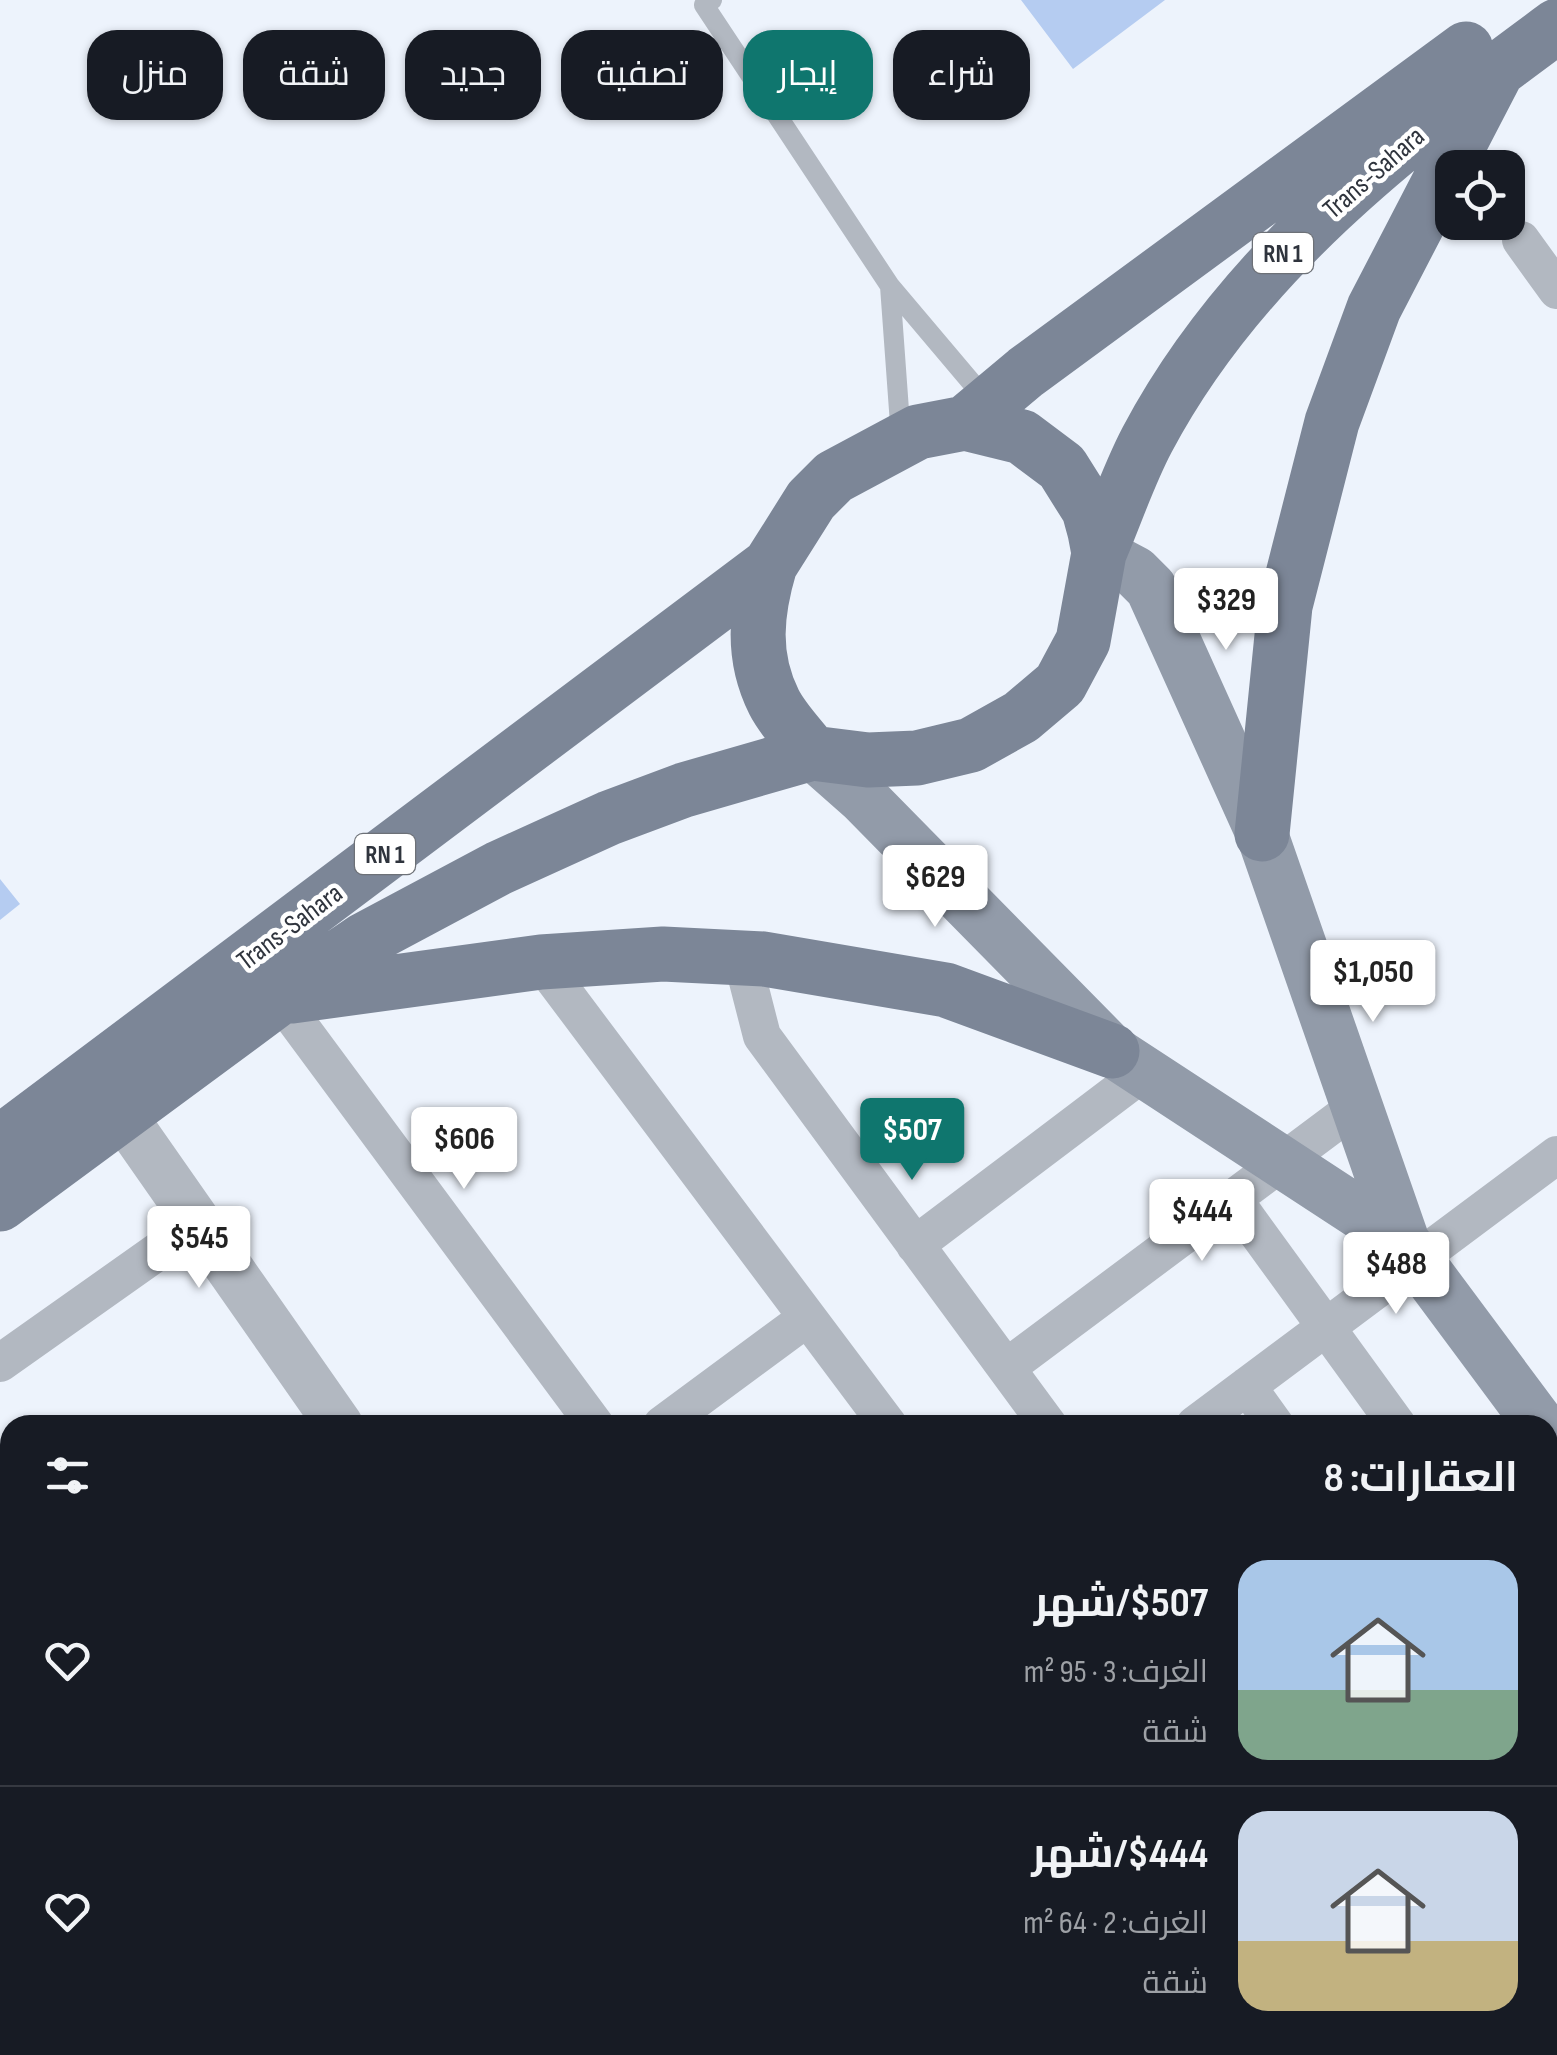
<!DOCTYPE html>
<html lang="ar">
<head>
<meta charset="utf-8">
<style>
	body { margin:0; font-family:"Sofia Sans Condensed",Cairo,sans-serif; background:#242831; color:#f1f3f6; direction:rtl; height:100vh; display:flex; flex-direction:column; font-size:38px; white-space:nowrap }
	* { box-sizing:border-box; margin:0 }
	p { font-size:32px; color:#9ea1a6 }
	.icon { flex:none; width:55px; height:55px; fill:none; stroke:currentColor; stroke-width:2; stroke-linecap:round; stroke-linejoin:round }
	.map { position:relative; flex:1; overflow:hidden; direction:ltr }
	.details { position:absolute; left:0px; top:1415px; width:1558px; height:640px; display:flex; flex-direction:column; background:#171b24; border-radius:30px 30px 0 0; box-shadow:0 2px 8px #0004; direction:rtl }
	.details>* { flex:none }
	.top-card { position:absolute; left:30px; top:30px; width:1000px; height:90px; direction:rtl; display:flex; gap:20px }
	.buttons { position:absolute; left:1435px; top:150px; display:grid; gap:20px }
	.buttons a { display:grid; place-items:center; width:90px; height:90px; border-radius:20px; background:#171b24; box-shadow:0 2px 8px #0004; font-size:50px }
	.price { position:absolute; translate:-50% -85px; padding:0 22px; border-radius:10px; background:#fff; color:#222; font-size:32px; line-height:65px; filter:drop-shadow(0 2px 5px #0008) }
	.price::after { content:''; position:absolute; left:50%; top:60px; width:30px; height:22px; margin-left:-15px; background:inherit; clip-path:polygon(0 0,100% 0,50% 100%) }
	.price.selected { background:#0f766e; color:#fff }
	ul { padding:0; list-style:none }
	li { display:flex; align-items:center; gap:30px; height:250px; padding:0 40px }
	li+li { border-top:2px solid #363941 }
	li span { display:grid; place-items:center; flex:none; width:280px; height:200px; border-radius:30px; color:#555 }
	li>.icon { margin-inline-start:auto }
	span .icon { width:120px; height:120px; fill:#fffc; stroke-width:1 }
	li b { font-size:42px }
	h2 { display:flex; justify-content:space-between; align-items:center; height:120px; padding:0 40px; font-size:42px }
	.tag { padding:0 35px; border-radius:30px; background:#171b24; box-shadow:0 2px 8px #0004; font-size:35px; line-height:90px }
	.tag.selected { background:#0f766e; color:#fff }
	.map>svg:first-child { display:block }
	.building { fill:#b5ccf1 }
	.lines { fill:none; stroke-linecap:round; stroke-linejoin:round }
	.service { stroke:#b2b8c1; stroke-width:20 }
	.minor { stroke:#b2b8c1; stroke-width:38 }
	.tertiary { stroke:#b2b8c1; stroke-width:48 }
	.secondary { stroke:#929ba9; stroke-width:52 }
	.primary { stroke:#7c8697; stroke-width:55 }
	.labels { text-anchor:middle; stroke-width:9; stroke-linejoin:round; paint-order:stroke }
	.shield { fill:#fff; stroke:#6d7177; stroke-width:2.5 }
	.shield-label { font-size:25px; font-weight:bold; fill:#2f343d }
	.street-label { font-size:28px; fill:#2f343d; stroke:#fff }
</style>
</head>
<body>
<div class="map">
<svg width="1557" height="2055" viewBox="0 0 1557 2055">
	<rect width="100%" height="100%" fill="#edf3fc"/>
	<!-- building -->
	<path class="building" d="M 1021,0 L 1165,0 L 1073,69 Z
		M 0,879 L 20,904 L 0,920 Z"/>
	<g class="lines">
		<!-- service -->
		<path class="service" d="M 712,0 L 704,5 L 890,286 L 988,402
			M 890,286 L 901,438"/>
		<!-- minor -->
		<path class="minor" d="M 1521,240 L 1557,290
			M 742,958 L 762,1036 L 1048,1425
			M 541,962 L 888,1425
			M 279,998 L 595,1425
			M 1233,1199 L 1397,1425
			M 915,1245 L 1144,1072
			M 0,1363 L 198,1223
			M 1006,1368 L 1357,1106
			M 1247,1386 L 1275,1425
			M 662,1425 L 807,1318
			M 1195,1425 L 1557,1155
			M 0,1595 L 10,1609
			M 1548,1632 L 1557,1645
			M 1548,1756 L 1557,1749
			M 0,1847 L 10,1840
			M 0,1928 L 10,1942
			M 81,2045 L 88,2055
			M 309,2045 L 315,2055
			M 1053,2045 L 1060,2055
			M 1463,2045 L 1470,2055
			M 13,2055 L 27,2045
			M 384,2055 L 398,2045
			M 460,2055 L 474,2045
			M 741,2055 L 755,2045
			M 798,2055 L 812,2045
			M 1149,2055 L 1162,2045"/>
		<!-- tertiary -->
		<path class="tertiary" d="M 121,1113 L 339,1425
			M 773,2045 L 780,2055"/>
		<!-- secondary -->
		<path class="secondary" d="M 1099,553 L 1135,572 L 1151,588 L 1262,834 L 1404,1242 L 1540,1425
			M 812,753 L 863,798 L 1112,1051 L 1404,1242"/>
		<!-- primary -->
		<path class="primary" d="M 965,423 L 1026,372 L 1466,49
			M 1099,553 C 1115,516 1128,476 1147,440 C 1240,264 1399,142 1557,26
			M 1262,834 L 1285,606 L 1332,422 L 1374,308 L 1498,69
			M 292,996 L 541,962 L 663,954 L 764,959 L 946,990 L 1112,1051
			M 0,1143 L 770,565 L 811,500 L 834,477 L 918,432 L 965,423 L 1022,437 L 1062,467 L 1089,510 L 1095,532 L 1099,553 L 1083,641 L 1060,684 L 1021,717 L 971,745 L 917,758 L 868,760 L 812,753 C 800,737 783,720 774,702 C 751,656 756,612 770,565
			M 0,1204 L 279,998 L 364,940 L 499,868 L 609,818 L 684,790 L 812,753"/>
	</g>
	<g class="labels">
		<!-- shield labels -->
		<g class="shield">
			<rect x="1253" y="233" width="60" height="40" rx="8"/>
			<rect x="355" y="834" width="60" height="40" rx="8"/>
		</g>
		<g class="shield-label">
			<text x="1283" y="262">RN 1</text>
			<text x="385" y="863">RN 1</text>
		</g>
		<!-- street labels -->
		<g class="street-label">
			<text transform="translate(1373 172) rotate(-41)" y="10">Trans-Sahara</text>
			<text transform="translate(289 926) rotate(-37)" y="10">Trans-Sahara</text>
		</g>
	</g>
</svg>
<div class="buttons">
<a><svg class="icon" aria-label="locate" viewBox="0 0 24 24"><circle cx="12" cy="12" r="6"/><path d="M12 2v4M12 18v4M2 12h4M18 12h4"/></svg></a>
</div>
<b class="price" style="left:1226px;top:653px">$329</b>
<b class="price" style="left:935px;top:930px">$629</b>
<b class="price" style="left:1373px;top:1025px">$1,050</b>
<b class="price selected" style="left:912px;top:1183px">$507</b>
<b class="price" style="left:464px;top:1192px">$606</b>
<b class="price" style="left:1202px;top:1264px">$444</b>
<b class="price" style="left:199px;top:1291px">$545</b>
<b class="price" style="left:1396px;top:1317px">$488</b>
<div class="top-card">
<a class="tag">شراء</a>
<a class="tag selected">إيجار</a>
<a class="tag">تصفية</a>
<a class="tag">جديد</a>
<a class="tag">شقة</a>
<a class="tag">منزل</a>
</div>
<section class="details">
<h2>العقارات: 8<svg class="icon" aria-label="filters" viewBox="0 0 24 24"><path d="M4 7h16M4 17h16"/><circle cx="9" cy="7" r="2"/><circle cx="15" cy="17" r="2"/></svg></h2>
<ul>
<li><span style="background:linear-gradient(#a9c7e8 65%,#7fa58c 0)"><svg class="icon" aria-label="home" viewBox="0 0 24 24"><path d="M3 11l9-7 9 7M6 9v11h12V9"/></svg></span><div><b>$507/شهر</b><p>الغرف: 3 · 95 m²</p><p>شقة</p></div><svg class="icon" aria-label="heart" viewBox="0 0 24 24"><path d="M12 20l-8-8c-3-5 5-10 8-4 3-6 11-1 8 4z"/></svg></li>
<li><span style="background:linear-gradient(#c9d6e8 65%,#c2b280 0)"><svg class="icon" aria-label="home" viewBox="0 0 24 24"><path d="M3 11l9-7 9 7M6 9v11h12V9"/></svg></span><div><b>$444/شهر</b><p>الغرف: 2 · 64 m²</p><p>شقة</p></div><svg class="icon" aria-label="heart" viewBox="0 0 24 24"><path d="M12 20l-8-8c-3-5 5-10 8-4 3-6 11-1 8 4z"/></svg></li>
</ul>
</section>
</div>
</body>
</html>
